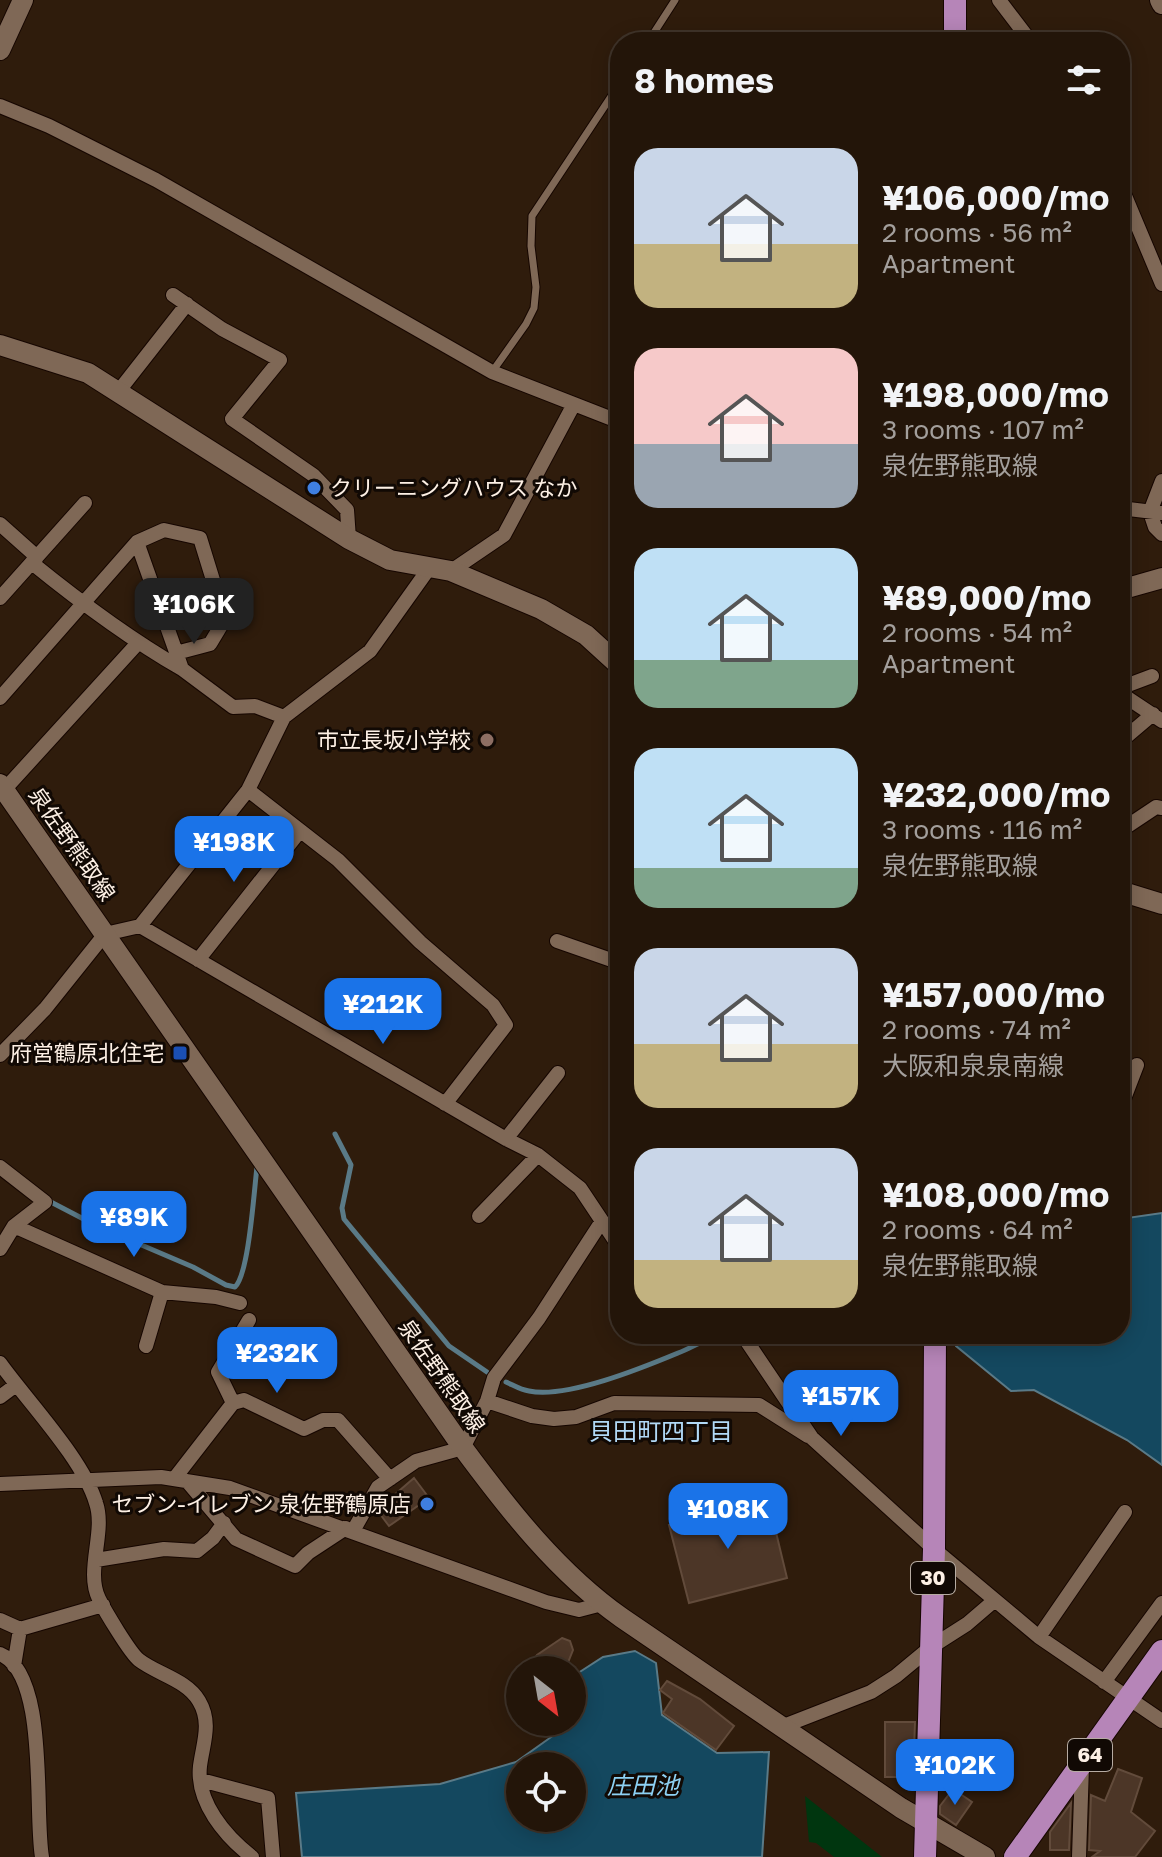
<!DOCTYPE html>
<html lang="en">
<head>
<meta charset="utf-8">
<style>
	body { margin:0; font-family:"Golos Text","Noto Sans JP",sans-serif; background:#2b1e12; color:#f1f3f6; height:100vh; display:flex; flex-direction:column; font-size:30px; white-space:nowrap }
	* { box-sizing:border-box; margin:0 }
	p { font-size:26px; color:#a39f9c }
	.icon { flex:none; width:44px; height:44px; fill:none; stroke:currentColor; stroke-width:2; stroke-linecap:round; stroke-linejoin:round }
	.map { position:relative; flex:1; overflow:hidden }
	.details { position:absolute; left:610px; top:32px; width:520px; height:1312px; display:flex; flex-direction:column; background:#231509; border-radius:32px; box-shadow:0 4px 20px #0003,0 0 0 2px #40342a }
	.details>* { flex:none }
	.needle { width:52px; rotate:149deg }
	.fabs { position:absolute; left:506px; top:1656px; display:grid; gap:16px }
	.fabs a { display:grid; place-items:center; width:80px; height:80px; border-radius:50%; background:#231509; box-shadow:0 4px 20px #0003,0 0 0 2px #40342a; font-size:40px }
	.price { position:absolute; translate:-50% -68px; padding:0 18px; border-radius:16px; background:#1a73e8; color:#fff; font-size:26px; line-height:52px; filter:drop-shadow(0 2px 4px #0008) }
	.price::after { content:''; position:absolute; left:50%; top:48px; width:24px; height:18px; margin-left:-12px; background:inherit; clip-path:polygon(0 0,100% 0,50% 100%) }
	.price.selected { background:#222; color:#fff }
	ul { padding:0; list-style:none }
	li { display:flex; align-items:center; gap:24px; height:200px; padding:0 24px }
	li span { display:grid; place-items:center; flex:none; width:224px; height:160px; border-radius:24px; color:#555 }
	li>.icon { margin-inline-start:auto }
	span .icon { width:96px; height:96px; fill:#fffc; stroke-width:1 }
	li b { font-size:34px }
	h2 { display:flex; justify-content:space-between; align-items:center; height:96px; padding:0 24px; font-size:34px }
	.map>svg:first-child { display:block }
	.green { fill:#00360f }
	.water { fill:#14485f; stroke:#5a7a87; stroke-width:2; fill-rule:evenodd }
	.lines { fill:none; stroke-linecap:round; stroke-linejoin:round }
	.stream { stroke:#5a7a87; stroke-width:5 }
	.building { fill:#4c3627; stroke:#624b3b; stroke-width:2 }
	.lane-casing { stroke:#160600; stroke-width:9 }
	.street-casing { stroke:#160600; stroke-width:16 }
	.secondary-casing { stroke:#160600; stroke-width:22 }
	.primary-casing { stroke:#160600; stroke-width:24 }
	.lane { stroke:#7f6856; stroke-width:7 }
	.street { stroke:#7f6856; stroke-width:14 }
	.secondary { stroke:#7f6856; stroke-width:20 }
	.primary { stroke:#b685b8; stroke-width:22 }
	.shop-dot { fill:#3f7fe0; stroke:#110904; stroke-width:3 }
	.education-dot { fill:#8d6e63; stroke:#110904; stroke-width:3 }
	.transit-dot { fill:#1a4fb4; stroke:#110904; stroke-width:3 }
	.labels { text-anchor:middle; stroke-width:6; stroke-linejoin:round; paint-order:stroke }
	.shield { fill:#110904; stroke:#b6aba2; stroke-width:2 }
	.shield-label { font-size:20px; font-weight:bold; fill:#fdf0e5 }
	.poi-label { font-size:22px; fill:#fdf0e5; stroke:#110904; text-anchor:end }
	.street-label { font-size:22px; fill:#fdf0e5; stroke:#110904 }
	.neighbourhood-label { font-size:24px; fill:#b1d9f7; stroke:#110904 }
	.water-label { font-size:24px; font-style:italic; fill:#8dd1f4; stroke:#110904 }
</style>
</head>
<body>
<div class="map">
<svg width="1162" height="1857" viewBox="0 0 1162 1857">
	<rect width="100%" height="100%" fill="#2f1c0c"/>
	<!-- green -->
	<path class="green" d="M 805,1796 L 882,1857 L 834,1857 L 816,1843 L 809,1842 Z"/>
	<!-- water -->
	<path class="water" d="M 1162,1213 L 1162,1465 L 1127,1440 L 1034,1390 L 1011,1391 L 956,1346 L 957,1334 L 1120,1334 L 1120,1219 Z
		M 635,1651 L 656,1663 L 662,1715 L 717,1753 L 769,1752 L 762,1857 L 302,1857 L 296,1793 L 440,1784 L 516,1762 L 554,1735 L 557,1722 L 572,1722 L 572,1677 L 603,1657 ZM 520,1766 L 572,1766 L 572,1818 L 520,1818 Z"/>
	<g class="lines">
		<!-- stream -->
		<path class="stream" d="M 335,1134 L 351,1165 L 342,1208 L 344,1219 L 449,1346 L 487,1372
			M 47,1200 L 97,1226 L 193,1267 L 226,1285 L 235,1287 C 249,1274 254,1190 257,1167
			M 506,1382 C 513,1385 521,1390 529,1391 C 566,1399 642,1368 678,1353 C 694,1347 706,1338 723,1334"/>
	</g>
	<!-- building -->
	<path class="building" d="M 414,1478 L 429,1498 L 389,1526 L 377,1510 Z
		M 768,1499 L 787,1578 L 689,1603 L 669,1525 Z
		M 562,1638 L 570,1641 L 573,1650 L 565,1670 L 528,1670 L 537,1655 Z
		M 667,1681 L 700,1699 L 734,1726 L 716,1750 L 663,1713 L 672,1699 L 660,1690 Z
		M 885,1722 L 915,1722 L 913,1777 L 885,1777 Z
		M 1118,1769 L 1142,1778 L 1131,1812 L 1155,1831 L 1135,1857 L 1092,1857 L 1100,1851 L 1089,1850 L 1091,1795 L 1105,1801 Z
		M 953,1789 L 972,1802 L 956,1825 L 940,1814 L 940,1806 Z
		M 1071,1803 L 1069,1850 L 1050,1850 L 1050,1832 Z"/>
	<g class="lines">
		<defs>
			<path id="lane" d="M 648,42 L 675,0
				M 492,372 L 526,324 L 534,308 L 536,287 L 531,246 L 532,216 L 620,83"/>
			<path id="street" d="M 999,0 L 1031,42
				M 0,106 L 49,126 L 156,180 L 492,372 L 620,422
				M 1120,184 L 1162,284
				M 173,295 L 222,329 L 280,360 L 232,419 L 313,475 L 347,510 L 349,539
				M 118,392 L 187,304
				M 1162,481 L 1150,512 L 1155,527 L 1162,534
				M 1120,508 L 1162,513
				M 0,524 L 37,557
				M 137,542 L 182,669 L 233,707 L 255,706 L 284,717
				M 32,563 C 80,602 128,638 182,669
				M 451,571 L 504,535 L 574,404
				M 0,598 L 85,503
				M 1120,688 L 1152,676
				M 1120,693 L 1162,721
				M 0,698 L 137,542 L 164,530 L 200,538 L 225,619 L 210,644 L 176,653
				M 1120,742 L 1153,714
				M 4,790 L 137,644
				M 248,790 L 338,860 L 420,942 L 493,1005 L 506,1025 L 445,1104
				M 1120,831 L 1156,807 L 1162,808
				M 140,926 L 248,790 L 284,717 L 370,651 L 430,567
				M 557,941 L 620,963
				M 198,960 L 300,831
				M 0,1055 L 45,1009 L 105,934 L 140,926 L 506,1139 L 538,1155 L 580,1188 L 620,1248
				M 1120,1109 L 1137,1065
				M 506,1139 L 558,1073
				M 0,1167 L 45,1202 L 14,1226 L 0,1249
				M 479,1216 L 538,1155
				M 14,1226 L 162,1292 L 146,1346
				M 162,1292 L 216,1297 L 240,1303
				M 742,1334 L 812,1438 L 934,1549 L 1039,1637 L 1162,1721
				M 0,1363 C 28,1402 83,1459 96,1503 C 106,1532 85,1571 99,1599 C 105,1611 130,1653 139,1660 C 157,1674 187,1680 199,1701 C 212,1723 203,1743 200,1766 C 196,1802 225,1836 252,1857
				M 0,1397 L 16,1385
				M 487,1401 L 494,1378 L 539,1318 L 602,1221
				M 233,1403 L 218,1372 L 249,1320
				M 174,1479 L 233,1403 L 244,1400 L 304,1429 L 323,1420 L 338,1420 L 390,1479
				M 187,1481 L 236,1539 L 295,1566 L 308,1553 L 346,1528
				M 0,1484 L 161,1477 L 230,1488 L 546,1602 L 579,1610 L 602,1604
				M 353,1531 L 378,1487 L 416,1461 L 463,1448 L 487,1401 L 532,1416 L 554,1419 L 576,1417 L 614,1403 L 759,1405 L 808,1436
				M 96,1560 L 164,1549 L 197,1551 L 213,1538 L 224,1523
				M 0,1620 L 20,1629 L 103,1605
				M 1039,1637 L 1125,1512
				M 0,1654 C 49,1674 34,1812 42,1857
				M 14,1666 L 20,1629
				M 1104,1682 L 1162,1603
				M 781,1727 L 871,1692 L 896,1676 L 931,1647 L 967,1624 L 995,1600
				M 201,1780 L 268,1798 L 273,1857
				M 1079,1857 L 1082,1766"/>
			<path id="secondary" d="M 1160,0 L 1162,4
				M 0,50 L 23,0
				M 0,345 L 88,373 L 349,539 L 390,560 L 451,571 L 541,609 L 586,635 L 620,666
				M 1120,590 L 1162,578
				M 0,784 L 463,1448 C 509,1510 558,1573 622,1618 L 901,1808 L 985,1857
				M 1120,891 L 1162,904"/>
			<path id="primary" d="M 955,42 L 955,0
				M 925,1857 L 934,1549 L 935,1334
				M 1015,1857 L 1162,1651"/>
		</defs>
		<!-- lane casing -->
		<use href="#lane" class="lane-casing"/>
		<!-- street casing -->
		<use href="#street" class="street-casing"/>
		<!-- secondary casing -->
		<use href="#secondary" class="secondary-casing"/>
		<!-- primary casing -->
		<use href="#primary" class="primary-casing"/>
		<!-- lane -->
		<use href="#lane" class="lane"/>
		<!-- street -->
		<use href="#street" class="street"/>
		<!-- secondary -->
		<use href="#secondary" class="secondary"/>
		<!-- primary -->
		<use href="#primary" class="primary"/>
	</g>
	<!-- markers -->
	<g class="shop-dot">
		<circle cx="314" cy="488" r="8"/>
		<circle cx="427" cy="1504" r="8"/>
	</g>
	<circle class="education-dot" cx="487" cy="740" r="8"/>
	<rect class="transit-dot" x="172" y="1045" width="16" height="16" rx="4"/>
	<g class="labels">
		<!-- shield labels -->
		<g class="shield">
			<rect x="911" y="1562" width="44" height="32" rx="6"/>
			<rect x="1068" y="1739" width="44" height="32" rx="6"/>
		</g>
		<g class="shield-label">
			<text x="933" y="1585">30</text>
			<text x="1090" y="1762">64</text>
		</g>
		<!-- poi labels -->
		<g class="poi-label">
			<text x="330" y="496" text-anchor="start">クリーニングハウス なか</text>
			<text x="471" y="748">市立長坂小学校</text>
			<text x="164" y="1061">府営鶴原北住宅</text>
			<text x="411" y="1512">セブン-イレブン 泉佐野鶴原店</text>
		</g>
		<!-- street labels -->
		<g class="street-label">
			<text transform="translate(72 844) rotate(55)" y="8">泉佐野熊取線</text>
			<text transform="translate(442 1376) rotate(55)" y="8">泉佐野熊取線</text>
		</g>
		<!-- neighbourhood labels -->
		<g class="neighbourhood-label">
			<text x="661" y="1440">貝田町四丁目</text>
		</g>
		<!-- water labels -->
		<g class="water-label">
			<text x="643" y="1794">庄田池</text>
		</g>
	</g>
</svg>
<div class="fabs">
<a><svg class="needle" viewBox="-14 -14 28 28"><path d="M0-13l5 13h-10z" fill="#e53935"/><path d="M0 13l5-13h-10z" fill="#a39f9c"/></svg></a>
<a><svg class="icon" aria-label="locate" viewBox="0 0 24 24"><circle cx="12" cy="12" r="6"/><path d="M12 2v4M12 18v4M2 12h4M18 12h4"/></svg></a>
</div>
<b class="price selected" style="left:194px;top:646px">¥106K</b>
<b class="price" style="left:234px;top:884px">¥198K</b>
<b class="price" style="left:383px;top:1046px">¥212K</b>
<b class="price" style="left:134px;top:1259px">¥89K</b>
<b class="price" style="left:277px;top:1395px">¥232K</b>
<b class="price" style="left:841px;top:1438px">¥157K</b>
<b class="price" style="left:728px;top:1551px">¥108K</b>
<b class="price" style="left:955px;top:1807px">¥102K</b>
<section class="details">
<h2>8 homes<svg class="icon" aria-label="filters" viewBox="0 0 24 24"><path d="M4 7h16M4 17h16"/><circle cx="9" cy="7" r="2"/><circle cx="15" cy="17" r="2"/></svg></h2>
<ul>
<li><span style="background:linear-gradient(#c9d6e8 60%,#c2b280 0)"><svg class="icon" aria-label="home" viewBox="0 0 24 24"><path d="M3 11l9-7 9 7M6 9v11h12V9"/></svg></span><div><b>¥106,000/mo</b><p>2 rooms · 56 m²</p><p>Apartment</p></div></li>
<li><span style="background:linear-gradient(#f6c9c9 60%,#9aa5b1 0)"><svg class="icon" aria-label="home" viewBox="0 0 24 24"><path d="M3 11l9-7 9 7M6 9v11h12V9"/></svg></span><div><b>¥198,000/mo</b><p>3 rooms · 107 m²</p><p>泉佐野熊取線</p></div></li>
<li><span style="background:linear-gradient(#bfe0f5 70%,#7fa58c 0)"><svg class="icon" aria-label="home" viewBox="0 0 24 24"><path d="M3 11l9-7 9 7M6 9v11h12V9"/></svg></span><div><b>¥89,000/mo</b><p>2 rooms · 54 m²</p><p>Apartment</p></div></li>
<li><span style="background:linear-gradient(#bfe0f5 75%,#7fa58c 0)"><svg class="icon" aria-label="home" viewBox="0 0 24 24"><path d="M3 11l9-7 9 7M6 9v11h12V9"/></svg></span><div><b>¥232,000/mo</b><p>3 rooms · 116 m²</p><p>泉佐野熊取線</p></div></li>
<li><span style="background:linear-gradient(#c9d6e8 60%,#c2b280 0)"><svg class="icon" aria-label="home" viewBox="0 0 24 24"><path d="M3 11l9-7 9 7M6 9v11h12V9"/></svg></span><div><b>¥157,000/mo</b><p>2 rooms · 74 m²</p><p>大阪和泉泉南線</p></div></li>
<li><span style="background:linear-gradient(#c9d6e8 70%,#c2b280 0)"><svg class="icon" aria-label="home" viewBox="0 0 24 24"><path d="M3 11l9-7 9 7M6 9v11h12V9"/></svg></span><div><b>¥108,000/mo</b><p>2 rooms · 64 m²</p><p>泉佐野熊取線</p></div></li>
</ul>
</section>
</div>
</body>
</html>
